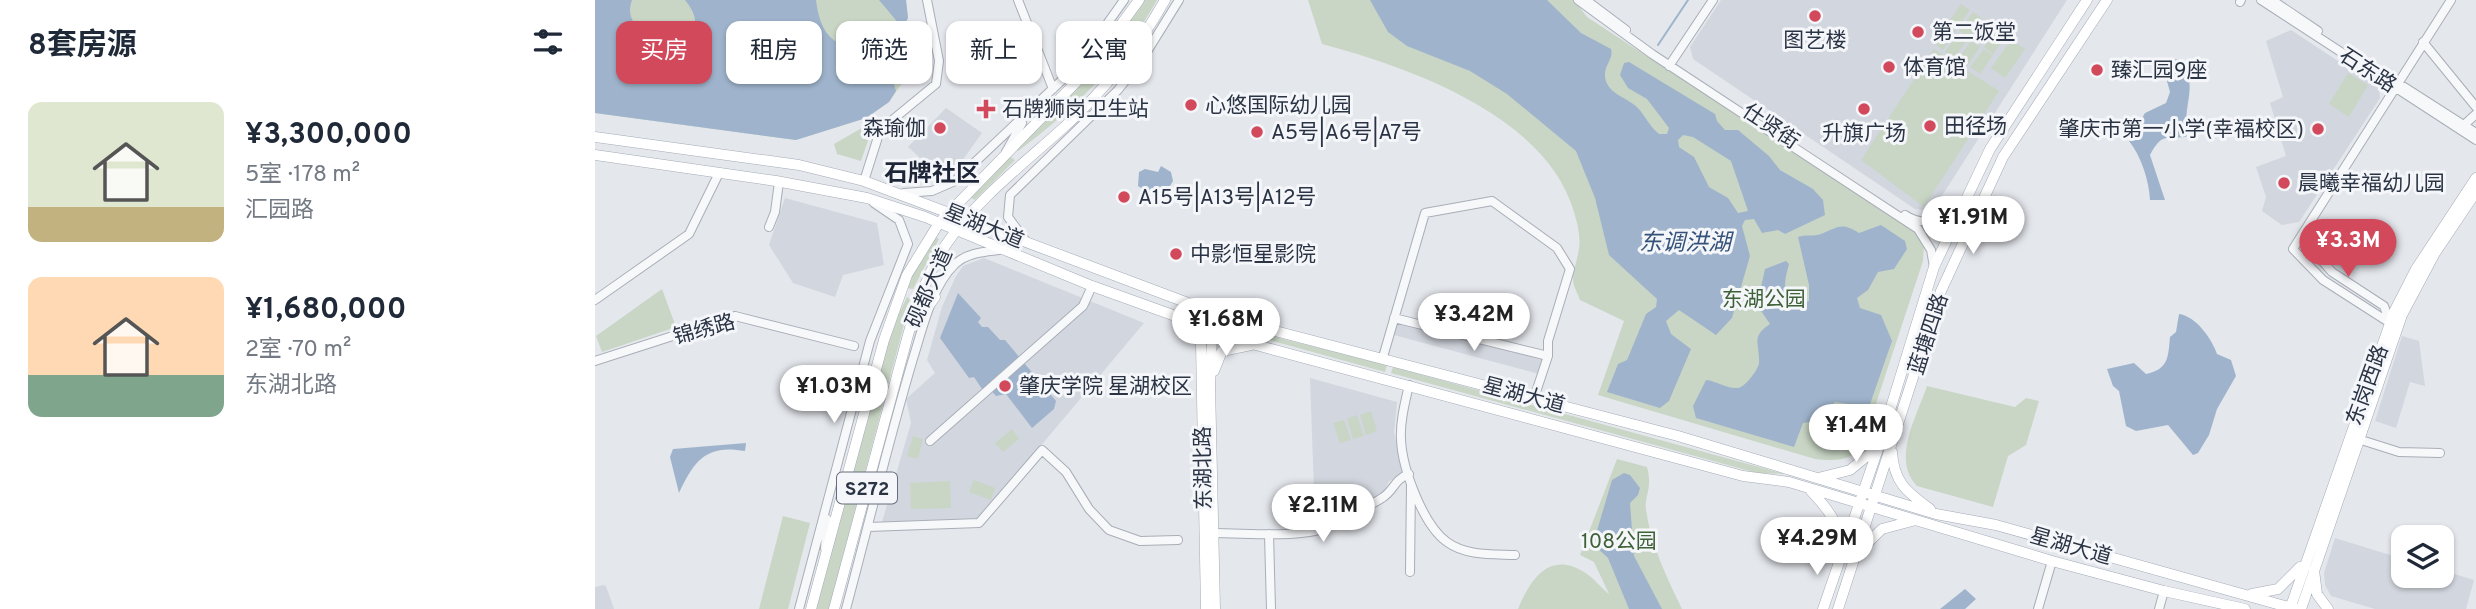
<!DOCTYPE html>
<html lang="zh">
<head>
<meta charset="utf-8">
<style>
	body { margin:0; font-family:Overpass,"Noto Sans SC",sans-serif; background:#f6f6f7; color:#1f2937; height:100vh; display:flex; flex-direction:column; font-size:26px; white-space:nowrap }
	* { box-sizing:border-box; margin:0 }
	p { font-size:23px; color:#747a83 }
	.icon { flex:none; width:38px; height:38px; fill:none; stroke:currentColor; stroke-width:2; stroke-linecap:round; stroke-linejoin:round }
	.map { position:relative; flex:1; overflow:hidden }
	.sheet { display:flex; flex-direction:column; background:#fff; width:595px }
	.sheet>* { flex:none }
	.banner { position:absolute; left:21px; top:21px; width:665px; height:63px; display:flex; gap:14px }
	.fabs { position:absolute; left:1796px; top:525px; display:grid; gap:14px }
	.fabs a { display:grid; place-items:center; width:63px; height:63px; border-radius:14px; background:#fff; box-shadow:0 2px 5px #0004; font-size:35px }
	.price { position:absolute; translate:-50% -60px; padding:0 16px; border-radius:24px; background:#fff; color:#222; font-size:23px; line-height:46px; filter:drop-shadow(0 2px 4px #0008) }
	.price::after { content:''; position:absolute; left:50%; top:42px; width:21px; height:16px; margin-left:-10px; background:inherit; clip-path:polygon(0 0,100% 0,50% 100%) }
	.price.active { background:#d1495b; color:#fff }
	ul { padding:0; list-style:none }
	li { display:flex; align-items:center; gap:21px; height:175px; padding:0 28px }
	li span { display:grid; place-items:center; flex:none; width:196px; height:140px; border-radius:14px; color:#555 }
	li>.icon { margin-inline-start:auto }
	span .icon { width:84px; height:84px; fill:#fffc; stroke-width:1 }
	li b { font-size:30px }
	h2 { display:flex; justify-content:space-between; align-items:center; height:84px; padding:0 28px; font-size:30px }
	.chip { padding:0 24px; border-radius:14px; background:#fff; box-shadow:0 2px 5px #0004; font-size:24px; line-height:63px }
	.chip.active { background:#d1495b; color:#fff }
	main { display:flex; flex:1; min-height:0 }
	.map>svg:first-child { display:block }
	.built { fill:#d2d6de }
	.green { fill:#c9d6c5 }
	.water { fill:#9fb4cc; fill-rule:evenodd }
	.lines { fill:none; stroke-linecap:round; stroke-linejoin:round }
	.stream { stroke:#9fb4cc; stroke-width:2 }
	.minor-casing { stroke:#a9aeb7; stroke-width:10 }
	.major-casing { stroke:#a3abb8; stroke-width:11 }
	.minor { stroke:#f7f8fa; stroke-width:8 }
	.major { stroke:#fff; stroke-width:10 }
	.poi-dot { fill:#d1495b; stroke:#f4f6f9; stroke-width:2.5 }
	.labels { text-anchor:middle; stroke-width:6; stroke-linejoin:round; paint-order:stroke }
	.shield { fill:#f4f6f9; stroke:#676e7b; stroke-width:2 }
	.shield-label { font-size:19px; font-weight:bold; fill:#2b3445 }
	.poi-label { font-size:21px; fill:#2b3445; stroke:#f4f6f9; text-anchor:start }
	.street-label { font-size:21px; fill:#2b3445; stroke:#f4f6f9 }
	.park-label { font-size:21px; fill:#3f6138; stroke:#f4f6f9 }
	.water-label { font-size:23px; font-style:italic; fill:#34527a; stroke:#f4f6f9 }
	.quarter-label { font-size:24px; font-weight:bold; fill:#1d2536; stroke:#f4f6f9 }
</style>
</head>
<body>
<main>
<section class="sheet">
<h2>8套房源<svg class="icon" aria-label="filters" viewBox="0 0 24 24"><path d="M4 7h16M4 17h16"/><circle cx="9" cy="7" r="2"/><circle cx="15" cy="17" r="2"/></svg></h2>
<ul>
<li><span style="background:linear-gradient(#dfe7d0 75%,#c2b280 0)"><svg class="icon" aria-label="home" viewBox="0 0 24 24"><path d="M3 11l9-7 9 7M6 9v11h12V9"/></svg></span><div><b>¥3,300,000</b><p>5室 · 178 m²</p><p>汇园路</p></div></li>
<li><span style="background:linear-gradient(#ffd9b3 70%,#7fa58c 0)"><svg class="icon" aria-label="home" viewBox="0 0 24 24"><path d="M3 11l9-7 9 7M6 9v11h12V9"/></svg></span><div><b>¥1,680,000</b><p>2室 · 70 m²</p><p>东湖北路</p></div></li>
</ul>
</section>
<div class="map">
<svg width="1881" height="609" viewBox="0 0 1881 609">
	<rect width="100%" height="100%" fill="#e4e7ec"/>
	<!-- built -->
	<path class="built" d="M 1126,0 L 1472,0 L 1343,202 L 1328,210 L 1320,209 L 1098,59 L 1095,47 Z
		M 1696,30 L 1784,88 L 1785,98 L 1704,222 L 1687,225 L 1667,211 L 1671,197 L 1661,167 L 1691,156 L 1675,103 L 1688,97 L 1671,41 Z
		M 351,108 L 387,133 L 357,175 L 331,163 L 313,147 Z
		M 190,198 L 282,223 L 289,265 L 248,275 L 240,297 L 198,283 L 174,245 Z
		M 389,258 L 549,323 L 385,518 L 287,522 L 316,423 L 311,399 L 340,373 L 332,360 L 347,307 L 360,278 L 368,266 Z
		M 804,315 L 950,354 L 944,374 L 799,335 Z
		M 1807,336 L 1824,341 L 1830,386 L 1815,382 L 1801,428 L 1780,421 Z
		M 715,378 L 802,402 L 799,432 L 809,475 L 794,481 L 788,494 L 720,518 Z
		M 1740,538 L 1808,559 L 1808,576 L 1846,576 L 1846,570 L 1879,580 L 1871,609 L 1780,609 L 1736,596 L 1730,585 L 1729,573 Z
		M 8,585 L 11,586 L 19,609 L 0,609 L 0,587 Z"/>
	<!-- green -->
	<path class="green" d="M 0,0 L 311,0 L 313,18 L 294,44 L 312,76 L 294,102 L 271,118 L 201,140 L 0,113 Z
		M 549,0 L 562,0 C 528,61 479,110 423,151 L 420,149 L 504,63 Z
		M 713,0 L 979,0 L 992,17 L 1323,234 L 1329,246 L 1328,261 L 1268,443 C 1257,462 1240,461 1220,459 L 1003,395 L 1029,321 L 985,300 C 983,294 978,286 978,280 C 978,270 983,258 984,248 C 986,238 982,222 979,212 C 951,115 813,67 727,44 Z
		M 1366,4 L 1375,10 L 1362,29 L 1353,23 Z
		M 1378,12 L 1387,18 L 1374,37 L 1364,31 Z
		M 1390,19 L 1399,26 L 1386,45 L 1377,38 Z
		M 1352,25 L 1361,31 L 1348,50 L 1339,43 Z
		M 1402,28 L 1412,35 L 1398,54 L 1389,47 Z
		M 1363,33 L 1373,39 L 1359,58 L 1350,52 Z
		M 1416,40 L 1430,49 L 1410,78 L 1396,68 Z
		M 1376,41 L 1385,47 L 1372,66 L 1363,59 Z
		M 1339,49 L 1404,91 L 1329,207 L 1266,160 Z
		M 1389,49 L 1398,55 L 1385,74 L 1375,67 Z
		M 1753,73 L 1773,85 L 1754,117 L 1734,104 Z
		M 272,125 L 278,126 L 266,161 L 242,154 L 239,144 Z
		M 414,156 L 420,160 L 380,200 L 374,197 Z
		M 338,236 L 344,239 L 318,289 L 311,288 Z
		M 67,289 L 81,327 L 7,352 L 1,336 Z
		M 312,297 L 315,299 L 307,332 L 234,609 L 221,609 L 296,330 Z
		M 640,327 L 792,365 L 790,372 L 638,330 Z
		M 798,367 L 1190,474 L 1162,473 L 796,373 Z
		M 1332,386 L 1420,407 L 1431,398 L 1444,401 L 1431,445 L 1413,456 L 1398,507 L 1322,486 C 1296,460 1322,416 1332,386 Z
		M 776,411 L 782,431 L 771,435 L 765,415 Z
		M 762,415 L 769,436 L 758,439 L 752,419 Z
		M 749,420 L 756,440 L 745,443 L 738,423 Z
		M 417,429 L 424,439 L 408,452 L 400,443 Z
		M 318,436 L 328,439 L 323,459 L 312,456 Z
		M 1022,459 L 1052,467 C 1058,489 1049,495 1051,510 C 1056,545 1072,578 1087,609 L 923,609 C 935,580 954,550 989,572 C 998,577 1006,588 1014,594 L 999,562 L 985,555 Z
		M 379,480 L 400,488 L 396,500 L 374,492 Z
		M 355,481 L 356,508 L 316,509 L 315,483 Z
		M 188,516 L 215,523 L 193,609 L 164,609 Z"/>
	<!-- water -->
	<path class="water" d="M 0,0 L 37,0 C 19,49 134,54 90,0 L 221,0 C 228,56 257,42 292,60 L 301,91 L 294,102 L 271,118 L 201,140 L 0,113 Z
		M 284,0 L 311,0 L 313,18 L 309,25 L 305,25 Z
		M 775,0 L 952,0 L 986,33 L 1016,49 C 1019,59 1009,65 1010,76 C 1011,93 1031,97 1042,107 C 1050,115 1054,126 1064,134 L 1072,134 L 1074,128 L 1052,99 L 1033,88 L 1025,75 L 1029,63 L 1034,62 L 1120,114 L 1122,121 L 1130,130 L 1143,130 L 1174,156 L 1185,170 L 1218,189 L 1228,200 L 1230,215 L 1190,234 L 1183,230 L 1167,233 L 1159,219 L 1150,220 L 1147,226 L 1155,256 L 1137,318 L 1121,335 L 1084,310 L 1071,321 L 1076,334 L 1096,349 L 1074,401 L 1065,408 L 1012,392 L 1023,364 L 1032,360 L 1051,314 L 1061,307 L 1062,299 L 1014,255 L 1000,198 L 981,151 L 912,94 L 875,71 L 812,46 L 793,32 ZM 1088,135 L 1098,137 L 1136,161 L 1153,211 L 1143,213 L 1133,198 L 1114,187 L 1099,157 L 1084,147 L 1083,140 Z
		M 1584,59 C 1607,87 1584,107 1594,136 C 1573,141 1568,130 1555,155 L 1570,200 L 1555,200 C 1554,180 1546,156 1534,141 L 1550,113 L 1571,103 L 1575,92 L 1569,70 L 1576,60 Z
		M 566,166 L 576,172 L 578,181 L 569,196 L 560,197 L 543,186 L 544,172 L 550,169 L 563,172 Z
		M 1286,225 L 1310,241 L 1312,249 L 1299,269 L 1283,272 L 1273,290 L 1262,298 L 1265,308 L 1286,315 L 1297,341 L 1274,407 L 1240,402 L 1221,421 L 1208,423 L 1199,447 L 1101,418 L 1098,406 L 1111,380 C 1122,381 1132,389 1143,388 C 1150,387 1163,370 1164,363 C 1165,344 1155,337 1175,324 L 1162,305 L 1170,269 L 1191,261 L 1194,264 C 1189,283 1185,296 1207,303 L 1214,301 L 1214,285 L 1203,237 C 1211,234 1219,237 1226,234 C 1244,227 1246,222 1264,233 Z
		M 363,293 L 386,318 L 383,322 L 387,327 L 393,327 L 405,340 L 410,340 L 461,401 L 459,409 L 437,428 L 411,394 L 401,396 L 394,388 L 389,392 L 379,377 L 374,378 L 345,338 Z
		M 1584,314 C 1601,316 1617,339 1622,354 L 1636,360 L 1641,376 L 1622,409 L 1614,435 L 1603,453 L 1598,455 L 1573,425 L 1541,431 L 1531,426 L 1524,391 L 1518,386 L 1512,369 L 1539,363 L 1551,374 C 1574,369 1573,357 1575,337 L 1581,332 Z
		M 151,443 L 150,451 C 111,444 99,461 84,493 L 75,457 L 78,449 Z
		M 1029,473 L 1035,475 L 1045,488 L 1043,495 L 1035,503 L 1039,556 L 1067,609 L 1034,609 L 1013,558 L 998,544 L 1017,480 Z
		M 1370,589 L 1381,599 L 1370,609 L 1345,609 Z"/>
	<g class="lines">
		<!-- stream -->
		<path class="stream" d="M 1063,45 L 1093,0"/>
		<defs>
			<path id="minor" d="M 423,0 L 458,89
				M 983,0 L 1057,54 L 1323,229 L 1336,250 L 1339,267
				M 991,0 L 1031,30
				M 1666,0 L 1881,140
				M 1677,0 L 1723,31
				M 1645,2 L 1646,0
				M 1828,42 L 1881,107
				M 1074,66 L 1118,0
				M 1778,67 L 1881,133
				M 1869,125 L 1881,114
				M 411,152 L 427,123
				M 269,181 L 283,137 L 290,126 L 341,84 L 344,61 L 332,0
				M 309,193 L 337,191 L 360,181 L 483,65 L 529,0
				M 1310,215 C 1331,229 1349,218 1367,204
				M 174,227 L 180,212 L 184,182
				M 1706,237 L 1737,272 L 1789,306 L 1795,323
				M 430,240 L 413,217 L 415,195 L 523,90 L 548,58 L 584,0
				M 0,300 L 94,234 L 124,173
				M 799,318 L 953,356 L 939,398
				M 1795,323 L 1728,280 L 1698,249 L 1856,0
				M 788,357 L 830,213 L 897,201 L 962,248 L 975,269 L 953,341 L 953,356
				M 0,361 L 140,316 L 259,346
				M 814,385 C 810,403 805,421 806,439 C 807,468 828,525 852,542 C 871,556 898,554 920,555
				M 1763,439 L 1804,452 L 1845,453
				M 335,441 L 488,306 L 497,286
				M 273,527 L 384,523 L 447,450 L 471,472 L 494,509 L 514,530 L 545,541 L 583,540
				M 618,533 C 650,533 689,537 720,531 C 726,530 780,503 787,498 C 800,490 798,480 814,474
				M 674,534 L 676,609
				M 230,548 L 232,519
				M 815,572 L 816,484
				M 204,609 L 275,341 L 313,244 L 304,220 L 279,203
				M 251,609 C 273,527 293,443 317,362 C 327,331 336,287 360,264 C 372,253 388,252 404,250
				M 1443,609 L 1457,561
				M 1564,609 L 1569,591"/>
			<path id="major" d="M 0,137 L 204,165 L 269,181 L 638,320 L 1083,436 L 1341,514 L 1401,525 L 1700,609
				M 0,155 L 181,181 L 272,198 L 330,217 L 497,286 L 661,345 L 1148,476 L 1194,482 L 1457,561 L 1569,591 L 1650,609
				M 610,309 L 606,344 L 611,609
				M 618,312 L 615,385 L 620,609
				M 319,326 L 340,297
				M 619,371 L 627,351 L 656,345
				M 1297,452 C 1299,483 1312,492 1335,509
				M 1227,477 L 1255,470 L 1283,447
				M 1216,491 C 1235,511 1244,523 1246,551
				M 1262,553 L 1287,529 L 1317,521
				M 1719,570 L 1722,594 L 1733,609
				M 1657,594 L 1683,589 L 1705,567
				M 216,609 L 289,340 L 312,275 L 344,223 L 492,71 L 544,0
				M 239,609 L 313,335 C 322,304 332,274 350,246 C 379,202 428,164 467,129 C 508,92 543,48 570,0
				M 1228,609 L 1284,446 L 1339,267 L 1395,149 L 1492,0
				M 1243,609 L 1346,291 L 1408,157 L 1512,0
				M 1695,609 L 1799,312 L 1821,269 L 1881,178
				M 1706,609 L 1807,315 L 1840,253 L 1881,192"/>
		</defs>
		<!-- minor casing -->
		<use href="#minor" class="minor-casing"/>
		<!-- major casing -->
		<use href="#major" class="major-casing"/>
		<!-- minor -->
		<use href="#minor" class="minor"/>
		<!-- major -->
		<use href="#major" class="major"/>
	</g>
	<!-- markers -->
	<g class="poi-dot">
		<circle cx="1220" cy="16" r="7"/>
		<circle cx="1323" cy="32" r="7"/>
		<circle cx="1294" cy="67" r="7"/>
		<circle cx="1502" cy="70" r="7"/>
		<circle cx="596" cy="105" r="7"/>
		<path d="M387.5 98.5h7v7h7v7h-7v7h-7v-7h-7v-7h7z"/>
		<circle cx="1269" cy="109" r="7"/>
		<circle cx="1335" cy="126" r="7"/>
		<circle cx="345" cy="128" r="7"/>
		<circle cx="1723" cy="129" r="7"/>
		<circle cx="662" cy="132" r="7"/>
		<circle cx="1689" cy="183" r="7"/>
		<circle cx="529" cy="197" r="7"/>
		<circle cx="581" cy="254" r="7"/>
		<circle cx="410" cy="386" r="7"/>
	</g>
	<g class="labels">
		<!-- shield labels -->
		<rect class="shield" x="242" y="472.5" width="60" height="31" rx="5"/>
		<g class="shield-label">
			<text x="272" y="495">S272</text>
		</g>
		<!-- poi labels -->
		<g class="poi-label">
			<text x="1337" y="39">第二饭堂</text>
			<text x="1220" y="47" text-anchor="middle">图艺楼</text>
			<text x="1308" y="74">体育馆</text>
			<text x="1516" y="77">臻汇园9座</text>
			<text x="610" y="112">心悠国际幼儿园</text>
			<text x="407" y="116">石牌狮岗卫生站</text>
			<text x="1349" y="133">田径场</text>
			<text x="331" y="135" text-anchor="end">森瑜伽</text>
			<text x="1709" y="136" text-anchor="end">肇庆市第一小学(幸福校区)</text>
			<text x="676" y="139">A5号|A6号|A7号</text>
			<text x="1269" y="140" text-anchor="middle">升旗广场</text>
			<text x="1703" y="190">晨曦幸福幼儿园</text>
			<text x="543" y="204">A15号|A13号|A12号</text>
			<text x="595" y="261">中影恒星影院</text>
			<text x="424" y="393">肇庆学院 星湖校区</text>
		</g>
		<!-- street labels -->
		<g class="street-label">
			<text transform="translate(1773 70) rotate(33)" y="7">石东路</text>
			<text transform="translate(1176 126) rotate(34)" y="7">仕贤街</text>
			<text transform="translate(389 226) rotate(22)" y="7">星湖大道</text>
			<text transform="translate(334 288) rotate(-66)" y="7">砚都大道</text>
			<text transform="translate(109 329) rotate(-15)" y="7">锦绣路</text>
			<text transform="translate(1333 334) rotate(-72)" y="7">蓝塘四路</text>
			<text transform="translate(1772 385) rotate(-70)" y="7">东岗西路</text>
			<text transform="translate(929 395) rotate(15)" y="7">星湖大道</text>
			<text transform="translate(608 468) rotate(-91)" y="7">东湖北路</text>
			<text transform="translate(1476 546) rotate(16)" y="7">星湖大道</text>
		</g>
		<!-- park labels -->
		<g class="park-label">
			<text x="1169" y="306">东湖公园</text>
			<text x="1024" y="548">108公园</text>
		</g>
		<!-- water labels -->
		<g class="water-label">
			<text x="1090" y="250">东调洪湖</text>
		</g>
		<!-- quarter labels -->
		<g class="quarter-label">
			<text x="337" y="181">石牌社区</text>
		</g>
	</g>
</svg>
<div class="fabs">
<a><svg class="icon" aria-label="layers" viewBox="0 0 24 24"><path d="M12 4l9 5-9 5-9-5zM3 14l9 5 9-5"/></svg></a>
</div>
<b class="price" style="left:1378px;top:256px">¥1.91M</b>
<b class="price active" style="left:1753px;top:279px">¥3.3M</b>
<b class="price" style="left:879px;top:353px">¥3.42M</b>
<b class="price" style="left:631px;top:358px">¥1.68M</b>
<b class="price" style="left:239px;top:425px">¥1.03M</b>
<b class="price" style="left:1261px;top:464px">¥1.4M</b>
<b class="price" style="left:728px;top:544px">¥2.11M</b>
<b class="price" style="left:1222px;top:577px">¥4.29M</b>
<div class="banner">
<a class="chip active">买房</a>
<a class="chip">租房</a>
<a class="chip">筛选</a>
<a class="chip">新上</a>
<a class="chip">公寓</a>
</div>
</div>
</main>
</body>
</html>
